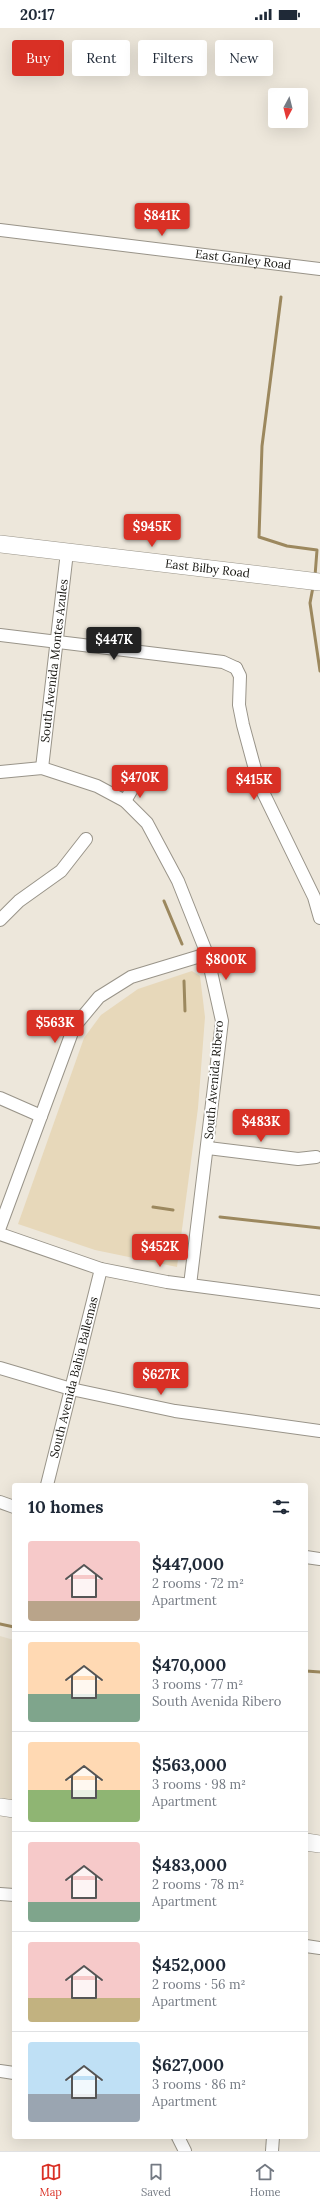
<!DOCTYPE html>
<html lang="en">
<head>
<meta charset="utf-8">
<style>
	body { margin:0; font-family:Lora,serif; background:#f2f2f3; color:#1f2937; height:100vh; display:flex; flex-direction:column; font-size:15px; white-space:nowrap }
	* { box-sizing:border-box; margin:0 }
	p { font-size:13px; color:#747a83 }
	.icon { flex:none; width:22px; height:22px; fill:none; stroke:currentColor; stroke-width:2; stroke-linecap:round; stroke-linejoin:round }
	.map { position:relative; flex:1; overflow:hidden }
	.side { position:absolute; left:12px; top:1455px; width:296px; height:656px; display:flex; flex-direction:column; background:#fff; border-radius:4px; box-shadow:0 4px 16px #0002 }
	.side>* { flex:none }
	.top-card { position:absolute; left:12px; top:12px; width:296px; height:36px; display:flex; gap:8px }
	.needle { width:26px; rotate:187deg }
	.controls { position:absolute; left:268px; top:60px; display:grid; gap:8px }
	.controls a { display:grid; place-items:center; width:40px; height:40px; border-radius:4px; background:#fff; box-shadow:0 4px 16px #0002; font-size:20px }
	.price { position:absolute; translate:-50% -34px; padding:0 9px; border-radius:4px; background:#d93025; color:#fff; font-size:13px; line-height:26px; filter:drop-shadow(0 1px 2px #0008) }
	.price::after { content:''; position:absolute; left:50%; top:24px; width:12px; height:9px; margin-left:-6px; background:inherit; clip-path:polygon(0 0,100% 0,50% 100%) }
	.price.selected { background:#222; color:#fff }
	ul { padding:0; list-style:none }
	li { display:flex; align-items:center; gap:12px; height:100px; padding:0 16px }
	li+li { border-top:1px solid #e0e1e3 }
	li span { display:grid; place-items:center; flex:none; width:112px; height:80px; border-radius:4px; color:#555 }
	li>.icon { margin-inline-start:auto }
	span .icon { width:48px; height:48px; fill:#fffc; stroke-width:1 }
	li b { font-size:17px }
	h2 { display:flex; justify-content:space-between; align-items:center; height:48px; padding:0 16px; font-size:17px }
	.pill { padding:0 14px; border-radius:4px; background:#fff; box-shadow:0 4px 16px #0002; font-size:14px; line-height:36px }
	.pill.selected { background:#d93025; color:#fff }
	.status { display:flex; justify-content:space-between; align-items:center; height:28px; padding:0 20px; background:#fff; direction:ltr }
	.status svg { height:11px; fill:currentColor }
	.menu { display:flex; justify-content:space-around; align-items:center; height:56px; border-top:1px solid #e0e1e3; background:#fff; font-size:11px; color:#747a83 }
	.menu a { display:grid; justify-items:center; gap:2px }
	.menu .selected { color:#d93025 }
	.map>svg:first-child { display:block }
	.built { fill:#e5dcc9 }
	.green { fill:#e7d8ba }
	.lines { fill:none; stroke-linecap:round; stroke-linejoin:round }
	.stream { stroke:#9c885e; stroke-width:3 }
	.street-casing { stroke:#999489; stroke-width:14 }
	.secondary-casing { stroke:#999489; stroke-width:18 }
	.street { stroke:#fff; stroke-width:12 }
	.secondary { stroke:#fff; stroke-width:17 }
	.labels { text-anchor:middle; stroke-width:4; stroke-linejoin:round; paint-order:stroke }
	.street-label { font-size:12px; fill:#15140f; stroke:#fff }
</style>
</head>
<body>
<div class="status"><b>20:17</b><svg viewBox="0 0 49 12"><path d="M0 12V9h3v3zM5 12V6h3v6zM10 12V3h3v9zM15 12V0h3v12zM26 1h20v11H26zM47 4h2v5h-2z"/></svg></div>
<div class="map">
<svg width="320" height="2123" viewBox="0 0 320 2123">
	<rect width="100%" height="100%" fill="#ede7db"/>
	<!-- built -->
	<path class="built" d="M 0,1608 L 14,1612 L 14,1775 L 0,1774 Z"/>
	<!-- green -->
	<path class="green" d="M 192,943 L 200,948 L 205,989 L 198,1080 L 177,1239 L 95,1222 L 18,1196 L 84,1010 L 101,987 L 138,961 Z"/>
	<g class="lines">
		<!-- stream -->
		<path class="stream" d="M 281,269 L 262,418 L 259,509 L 287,518 L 317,522 L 315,548
			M 313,559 L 310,575 L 320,643
			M 164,873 L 182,916
			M 184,953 L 185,983
			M 153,1179 L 173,1182
			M 220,1189 L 320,1200
			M 0,1596 L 14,1599
			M 306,1643 L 320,1644"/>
		<defs>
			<g id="street">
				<path id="s1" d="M 0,202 L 320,241"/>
				<path d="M 0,607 L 223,634 L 236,640"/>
				<path d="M 236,640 L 240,648 L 239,677 L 243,697 L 259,756 L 314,869 L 320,890"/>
				<path id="s2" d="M 42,740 L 67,524"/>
				<path d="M 0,744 L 42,740 L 97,758 L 125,773 L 147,795 L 178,853 L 207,926 L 222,993 L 190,1257"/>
				<path d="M 125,773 L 135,756"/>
				<path d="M 0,892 L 19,873 L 61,843 L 86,811"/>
				<path d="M 0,1070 L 41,1088"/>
				<path d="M 208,1120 L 298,1131 L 316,1129"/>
				<path d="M 0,1199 L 74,999 L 99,969 L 131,949 L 207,926"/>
				<path d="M 0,1206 L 101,1241 L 167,1254 L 320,1274"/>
				<path d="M 0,1340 L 71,1361 L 175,1383 L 320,1403"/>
				<path id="s3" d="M 47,1457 L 101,1241"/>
				<path d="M 0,1474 L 14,1479"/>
				<path d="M 306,1529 L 320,1531"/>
				<path d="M 0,1866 L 14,1867"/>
				<path d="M 306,1918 L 320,1920"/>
				<path d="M 0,2043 L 14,2045"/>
				<path d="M 178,2109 L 185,2123"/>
				<path d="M 272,2123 L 273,2109"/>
			</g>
			<g id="secondary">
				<path id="s4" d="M 0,516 L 320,554"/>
				<path d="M 0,1779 L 14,1781"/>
				<path d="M 306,1814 L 320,1816"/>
			</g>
		</defs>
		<!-- street casing -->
		<use href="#street" class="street-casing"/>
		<!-- secondary casing -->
		<use href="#secondary" class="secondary-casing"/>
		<!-- street -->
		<use href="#street" class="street"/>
		<!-- secondary -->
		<use href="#secondary" class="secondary"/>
	</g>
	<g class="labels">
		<!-- street labels -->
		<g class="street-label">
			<text dy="4" stroke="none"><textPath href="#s1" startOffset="245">East Ganley Road</textPath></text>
			<text dy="4" stroke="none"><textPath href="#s4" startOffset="209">East Bilby Road</textPath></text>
			<text dy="4" stroke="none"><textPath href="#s2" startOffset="108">South Avenida Montes Azules</textPath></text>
			<text transform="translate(214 1052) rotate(-85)" y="4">South Avenida Ribero</text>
			<text dy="4" stroke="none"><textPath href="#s3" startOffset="111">South Avenida Bahia Ballemas</textPath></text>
		</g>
	</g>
</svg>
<div class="controls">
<a><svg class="needle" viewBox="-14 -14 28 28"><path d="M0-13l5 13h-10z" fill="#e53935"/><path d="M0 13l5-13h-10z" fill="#747a83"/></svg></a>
</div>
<b class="price" style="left:162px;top:209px">$841K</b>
<b class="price" style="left:152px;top:520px">$945K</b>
<b class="price selected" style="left:114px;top:633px">$447K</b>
<b class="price" style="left:140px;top:771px">$470K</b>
<b class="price" style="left:254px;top:773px">$415K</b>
<b class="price" style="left:226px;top:953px">$800K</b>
<b class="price" style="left:55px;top:1016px">$563K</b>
<b class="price" style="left:261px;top:1115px">$483K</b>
<b class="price" style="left:160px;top:1240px">$452K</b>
<b class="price" style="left:161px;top:1368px">$627K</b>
<div class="top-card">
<a class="pill selected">Buy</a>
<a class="pill">Rent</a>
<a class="pill">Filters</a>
<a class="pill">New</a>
</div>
<section class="side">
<h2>10 homes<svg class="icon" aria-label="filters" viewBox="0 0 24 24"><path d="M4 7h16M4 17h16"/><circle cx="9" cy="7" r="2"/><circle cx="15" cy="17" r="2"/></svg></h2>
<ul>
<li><span style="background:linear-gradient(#f6c9c9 75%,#b9a48a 0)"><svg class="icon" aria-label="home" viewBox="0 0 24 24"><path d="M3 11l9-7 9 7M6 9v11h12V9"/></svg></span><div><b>$447,000</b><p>2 rooms · 72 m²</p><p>Apartment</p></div></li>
<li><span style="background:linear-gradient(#ffd9b3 65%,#7fa58c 0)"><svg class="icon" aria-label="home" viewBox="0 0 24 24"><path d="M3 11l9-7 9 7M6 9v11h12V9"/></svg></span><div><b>$470,000</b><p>3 rooms · 77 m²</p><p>South Avenida Ribero</p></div></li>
<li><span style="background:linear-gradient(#ffd9b3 60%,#8fb573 0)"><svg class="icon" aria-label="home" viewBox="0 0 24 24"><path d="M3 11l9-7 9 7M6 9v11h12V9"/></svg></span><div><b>$563,000</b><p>3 rooms · 98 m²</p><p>Apartment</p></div></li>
<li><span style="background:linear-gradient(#f6c9c9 75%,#7fa58c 0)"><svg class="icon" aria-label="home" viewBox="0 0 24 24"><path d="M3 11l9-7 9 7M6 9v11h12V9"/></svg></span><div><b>$483,000</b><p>2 rooms · 78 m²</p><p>Apartment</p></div></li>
<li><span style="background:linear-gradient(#f6c9c9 70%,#c2b280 0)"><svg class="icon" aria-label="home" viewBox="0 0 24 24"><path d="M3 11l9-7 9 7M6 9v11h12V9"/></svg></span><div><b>$452,000</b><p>2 rooms · 56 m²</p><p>Apartment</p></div></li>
<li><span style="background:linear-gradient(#bfe0f5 65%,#9aa5b1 0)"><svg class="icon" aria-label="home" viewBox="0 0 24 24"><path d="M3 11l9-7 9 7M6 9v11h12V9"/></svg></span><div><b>$627,000</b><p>3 rooms · 86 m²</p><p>Apartment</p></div></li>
</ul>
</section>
</div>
<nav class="menu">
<a class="selected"><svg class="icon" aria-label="map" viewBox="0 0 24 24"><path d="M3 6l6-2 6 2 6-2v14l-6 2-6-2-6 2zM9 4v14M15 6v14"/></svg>Map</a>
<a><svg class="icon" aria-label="saved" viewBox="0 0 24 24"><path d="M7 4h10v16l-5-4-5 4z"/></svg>Saved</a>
<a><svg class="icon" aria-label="home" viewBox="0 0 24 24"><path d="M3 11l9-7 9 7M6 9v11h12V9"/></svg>Home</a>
</nav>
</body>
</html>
